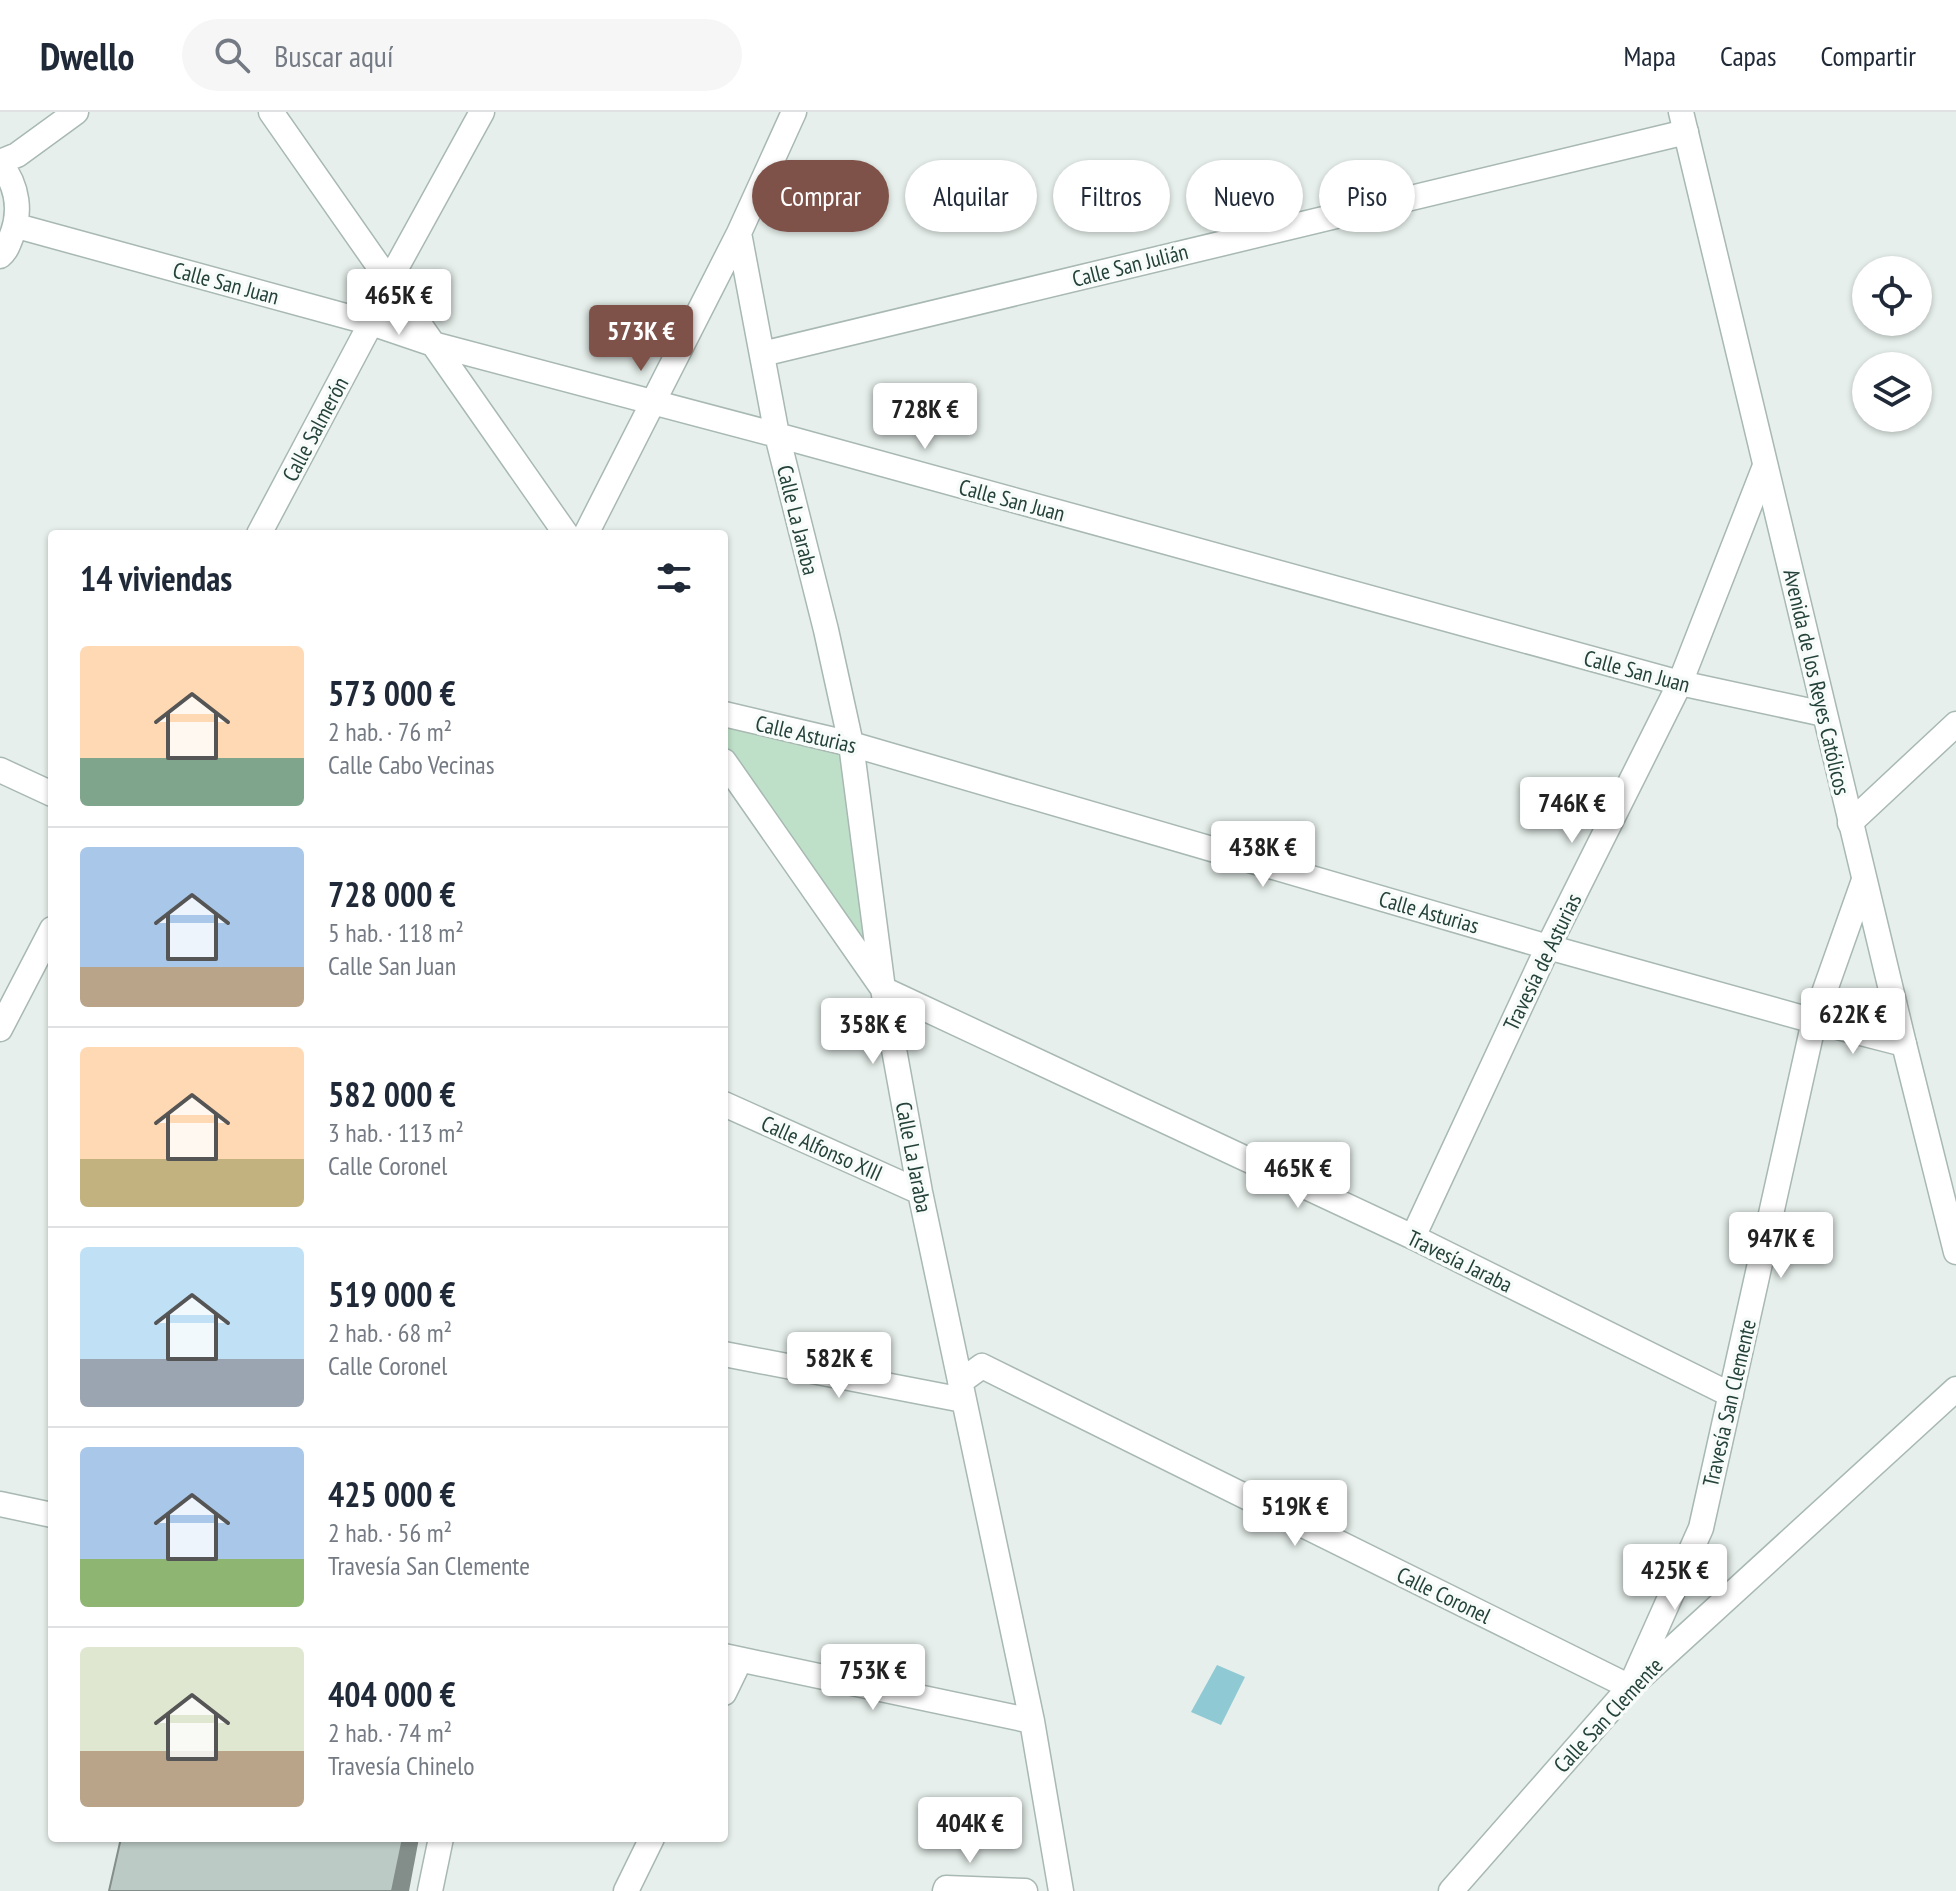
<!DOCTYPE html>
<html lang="es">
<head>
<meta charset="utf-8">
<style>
	body { margin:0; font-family:"PT Sans Narrow",sans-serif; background:#f6f6f7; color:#1f2937; height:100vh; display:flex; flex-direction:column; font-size:30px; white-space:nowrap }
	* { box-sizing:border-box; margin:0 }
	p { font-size:26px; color:#747a83 }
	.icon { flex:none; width:44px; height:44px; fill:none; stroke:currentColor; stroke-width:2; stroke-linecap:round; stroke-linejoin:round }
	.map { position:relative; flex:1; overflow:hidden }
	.details { position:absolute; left:48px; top:418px; width:680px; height:1312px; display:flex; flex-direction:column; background:#fff; border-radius:8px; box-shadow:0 2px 6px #0004 }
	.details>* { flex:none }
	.banner { position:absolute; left:752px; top:48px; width:760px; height:72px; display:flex; gap:16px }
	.fabs { position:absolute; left:1852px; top:144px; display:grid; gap:16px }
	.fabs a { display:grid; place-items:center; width:80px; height:80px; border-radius:50%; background:#fff; box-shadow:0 2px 6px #0004; font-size:40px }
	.price { position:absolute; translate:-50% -68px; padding:0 18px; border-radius:8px; background:#fff; color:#222; font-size:26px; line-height:52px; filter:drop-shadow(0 2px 4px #0008) }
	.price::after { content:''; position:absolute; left:50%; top:48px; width:24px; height:18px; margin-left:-12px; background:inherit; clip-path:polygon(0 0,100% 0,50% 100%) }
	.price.active { background:#7f5249; color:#fff }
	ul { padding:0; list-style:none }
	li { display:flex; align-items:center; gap:24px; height:200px; padding:0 32px }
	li+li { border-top:2px solid #e0e1e3 }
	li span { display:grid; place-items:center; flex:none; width:224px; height:160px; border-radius:8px; color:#555 }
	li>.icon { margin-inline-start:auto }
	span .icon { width:96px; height:96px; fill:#fffc; stroke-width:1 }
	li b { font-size:34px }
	h2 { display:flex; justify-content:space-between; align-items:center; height:96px; padding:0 32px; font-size:34px }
	.tag { padding:0 28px; border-radius:36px; background:#fff; box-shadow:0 2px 6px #0004; font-size:28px; line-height:72px }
	.tag.active { background:#7f5249; color:#fff }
	header { display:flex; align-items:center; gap:48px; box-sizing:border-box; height:112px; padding:0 40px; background:#fff; border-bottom:2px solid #e0e1e3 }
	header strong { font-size:38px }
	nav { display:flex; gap:44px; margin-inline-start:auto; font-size:28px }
	.search { width:560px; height:72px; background:#f6f6f7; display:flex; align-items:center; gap:20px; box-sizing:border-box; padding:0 28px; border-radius:44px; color:#747a83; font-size:30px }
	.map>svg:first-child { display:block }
	.green { fill:#bfe0c8 }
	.water { fill:#8ec9d4 }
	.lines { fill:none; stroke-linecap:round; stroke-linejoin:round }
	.minor-casing { stroke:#a8b8b2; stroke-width:27 }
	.tertiary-casing { stroke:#a8b8b2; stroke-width:27 }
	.minor { stroke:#fff; stroke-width:24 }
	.tertiary { stroke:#fff; stroke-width:24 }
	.shaded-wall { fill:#838d89 }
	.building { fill:#bbcac4; stroke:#838d89; stroke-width:2 }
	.labels { text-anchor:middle; stroke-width:7; stroke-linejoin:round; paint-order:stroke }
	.street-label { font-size:22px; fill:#24423a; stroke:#f7fbf9 }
</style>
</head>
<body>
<header>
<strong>Dwello</strong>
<div class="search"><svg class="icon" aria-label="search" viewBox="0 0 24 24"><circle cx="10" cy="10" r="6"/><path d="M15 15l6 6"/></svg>Buscar aquí</div>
<nav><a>Mapa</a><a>Capas</a><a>Compartir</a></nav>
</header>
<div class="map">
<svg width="1956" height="1779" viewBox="0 0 1956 1779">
	<rect width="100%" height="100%" fill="#e6efeb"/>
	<!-- green -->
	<path class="green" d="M 724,602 L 851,632 L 883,877 L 724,649 Z"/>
	<!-- water -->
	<path class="water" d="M 1217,1553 L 1245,1565 L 1221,1613 L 1191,1600 Z"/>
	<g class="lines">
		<defs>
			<path id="minor" d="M 271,0 L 566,422
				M 0,50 L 17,43 L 76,0
				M 0,51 C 18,74 22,101 10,128 C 7,135 6,139 0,144
				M 17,114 L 371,211 L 433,232 L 777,323 L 1680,571 L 1824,602
				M 739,121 L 777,323 L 826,518 L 851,632 L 883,877 L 920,1080 L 1032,1609 L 1061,1779
				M 762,242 L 1686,20
				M 259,422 L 371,211 L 389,169 L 482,0
				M 586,422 L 739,121 L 794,0
				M 724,602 L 851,632 L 1548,835 L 1814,909 L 1904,932
				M 724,649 L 883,877 L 1413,1125 L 1731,1283
				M 0,658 L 52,682
				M 1850,711 L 1956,612
				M 0,917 L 52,817
				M 724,992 L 920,1080
				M 1413,1125 L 1548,835 L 1680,571 L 1765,354
				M 724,1242 L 963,1288
				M 960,1270 L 982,1254 L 1630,1575 L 1701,1416 L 1814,909 L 1864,768
				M 0,1392 L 52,1403
				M 724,1544 L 1032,1609
				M 724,1581 L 740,1548
				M 430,1779 L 441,1726
				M 626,1779 L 652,1726
				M 945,1779 L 946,1776 L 1025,1779
				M 1451,1779 L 1630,1575 L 1956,1277"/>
			<path id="tertiary" d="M 1681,0 L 1904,932 L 1956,1140"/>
		</defs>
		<!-- minor casing -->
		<use href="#minor" class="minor-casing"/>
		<!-- tertiary casing -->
		<use href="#tertiary" class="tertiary-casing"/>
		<!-- minor -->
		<use href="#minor" class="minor"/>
		<!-- tertiary -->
		<use href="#tertiary" class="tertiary"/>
	</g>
	<!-- shaded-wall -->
	<path class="shaded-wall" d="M 403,1726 L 419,1726 L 409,1779 L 392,1779 Z"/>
	<!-- building -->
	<path class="building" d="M 121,1726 L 403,1726 L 392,1779 L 109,1779 Z"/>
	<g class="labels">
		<!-- street labels -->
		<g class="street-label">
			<text transform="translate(1130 153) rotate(-14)" y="8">Calle San Julián</text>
			<text transform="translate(226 171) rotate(15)" y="8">Calle San Juan</text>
			<text transform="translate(315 317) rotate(-62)" y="8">Calle Salmerón</text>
			<text transform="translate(1012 388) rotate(15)" y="8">Calle San Juan</text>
			<text transform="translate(798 408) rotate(76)" y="8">Calle La Jaraba</text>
			<text transform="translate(1637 559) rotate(15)" y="8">Calle San Juan</text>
			<text transform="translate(1817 570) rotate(77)" y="8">Avenida de los Reyes Católicos</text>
			<text transform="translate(806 622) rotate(13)" y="8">Calle Asturias</text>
			<text transform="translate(1429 800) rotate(16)" y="8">Calle Asturias</text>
			<text transform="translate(1542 850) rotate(-64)" y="8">Travesía de Asturias</text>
			<text transform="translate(822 1036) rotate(24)" y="8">Calle Alfonso XIII</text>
			<text transform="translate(914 1045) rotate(79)" y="8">Calle La Jaraba</text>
			<text transform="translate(1460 1149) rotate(26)" y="8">Travesía Jaraba</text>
			<text transform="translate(1729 1291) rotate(-77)" y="8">Travesía San Clemente</text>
			<text transform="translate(1444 1483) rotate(26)" y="8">Calle Coronel</text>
			<text transform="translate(1608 1603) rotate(-47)" y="8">Calle San Clemente</text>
		</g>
	</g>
</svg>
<div class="fabs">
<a><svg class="icon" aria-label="locate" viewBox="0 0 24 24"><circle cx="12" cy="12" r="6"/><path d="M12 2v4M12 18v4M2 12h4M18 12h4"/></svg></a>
<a><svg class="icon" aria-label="layers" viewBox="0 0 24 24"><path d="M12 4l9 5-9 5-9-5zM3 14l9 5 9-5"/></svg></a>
</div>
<b class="price" style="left:399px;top:225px">465K €</b>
<b class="price active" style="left:641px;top:261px">573K €</b>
<b class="price" style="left:925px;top:339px">728K €</b>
<b class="price" style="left:1572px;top:733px">746K €</b>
<b class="price" style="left:1263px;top:777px">438K €</b>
<b class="price" style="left:1853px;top:944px">622K €</b>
<b class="price" style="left:873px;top:954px">358K €</b>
<b class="price" style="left:1298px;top:1098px">465K €</b>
<b class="price" style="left:1781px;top:1168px">947K €</b>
<b class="price" style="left:839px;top:1288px">582K €</b>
<b class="price" style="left:1295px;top:1436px">519K €</b>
<b class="price" style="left:1675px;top:1500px">425K €</b>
<b class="price" style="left:873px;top:1600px">753K €</b>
<b class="price" style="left:970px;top:1753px">404K €</b>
<div class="banner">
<a class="tag active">Comprar</a>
<a class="tag">Alquilar</a>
<a class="tag">Filtros</a>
<a class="tag">Nuevo</a>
<a class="tag">Piso</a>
</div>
<section class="details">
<h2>14 viviendas<svg class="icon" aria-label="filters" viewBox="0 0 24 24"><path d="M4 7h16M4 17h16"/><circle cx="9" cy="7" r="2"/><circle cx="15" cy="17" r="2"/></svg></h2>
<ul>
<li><span style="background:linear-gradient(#ffd9b3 70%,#7fa58c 0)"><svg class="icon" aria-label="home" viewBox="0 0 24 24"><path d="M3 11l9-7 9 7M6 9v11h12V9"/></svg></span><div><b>573 000 €</b><p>2 hab. · 76 m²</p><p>Calle Cabo Vecinas</p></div></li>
<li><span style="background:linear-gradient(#a9c7e8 75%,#b9a48a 0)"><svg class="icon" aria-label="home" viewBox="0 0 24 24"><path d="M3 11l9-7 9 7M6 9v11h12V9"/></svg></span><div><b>728 000 €</b><p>5 hab. · 118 m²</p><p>Calle San Juan</p></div></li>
<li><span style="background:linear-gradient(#ffd9b3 70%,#c2b280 0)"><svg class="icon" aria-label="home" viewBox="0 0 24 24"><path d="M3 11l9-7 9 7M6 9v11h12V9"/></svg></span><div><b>582 000 €</b><p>3 hab. · 113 m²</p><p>Calle Coronel</p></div></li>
<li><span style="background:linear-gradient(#bfe0f5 70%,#9aa5b1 0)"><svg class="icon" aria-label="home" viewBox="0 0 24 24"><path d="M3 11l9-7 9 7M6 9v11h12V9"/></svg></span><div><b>519 000 €</b><p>2 hab. · 68 m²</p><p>Calle Coronel</p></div></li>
<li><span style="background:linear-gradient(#a9c7e8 70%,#8fb573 0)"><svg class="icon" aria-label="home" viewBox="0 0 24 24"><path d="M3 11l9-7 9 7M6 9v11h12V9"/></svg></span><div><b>425 000 €</b><p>2 hab. · 56 m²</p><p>Travesía San Clemente</p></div></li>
<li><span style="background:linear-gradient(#dfe7d0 65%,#b9a48a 0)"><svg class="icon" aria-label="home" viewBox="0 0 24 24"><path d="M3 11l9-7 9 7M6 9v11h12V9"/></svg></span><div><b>404 000 €</b><p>2 hab. · 74 m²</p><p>Travesía Chinelo</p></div></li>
</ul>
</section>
</div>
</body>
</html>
